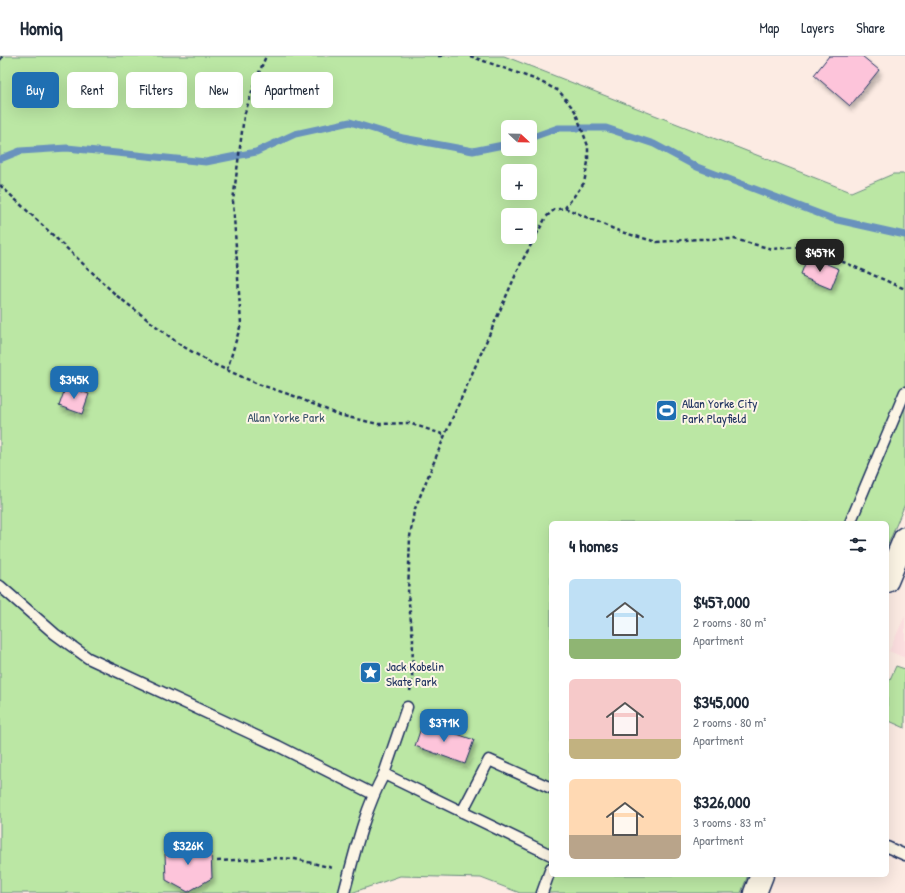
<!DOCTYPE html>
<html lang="en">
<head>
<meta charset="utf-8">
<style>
	body { margin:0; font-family:"Patrick Hand",sans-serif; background:#f2f2f3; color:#1f2937; height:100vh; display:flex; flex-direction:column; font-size:15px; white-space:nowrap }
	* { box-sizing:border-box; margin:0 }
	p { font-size:13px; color:#747a83 }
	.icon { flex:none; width:22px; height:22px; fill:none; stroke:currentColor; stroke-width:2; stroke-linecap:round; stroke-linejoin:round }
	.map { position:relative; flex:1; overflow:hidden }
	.side { position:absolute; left:549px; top:465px; width:340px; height:356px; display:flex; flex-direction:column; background:#fff; border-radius:6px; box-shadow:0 4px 16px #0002 }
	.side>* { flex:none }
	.hud { position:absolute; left:12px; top:16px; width:380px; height:36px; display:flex; gap:8px }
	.needle { width:26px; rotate:112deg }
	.tools { position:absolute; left:501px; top:64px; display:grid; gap:8px }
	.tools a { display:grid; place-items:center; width:36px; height:36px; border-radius:6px; background:#fff; box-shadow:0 4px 16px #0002; font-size:20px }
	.price { position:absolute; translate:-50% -34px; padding:0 9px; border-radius:8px; background:#1f6fb2; color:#fff; font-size:13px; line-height:26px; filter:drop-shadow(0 1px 2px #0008) }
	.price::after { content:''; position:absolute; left:50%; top:24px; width:12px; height:9px; margin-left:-6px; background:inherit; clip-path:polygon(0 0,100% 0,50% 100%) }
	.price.current { background:#222; color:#fff }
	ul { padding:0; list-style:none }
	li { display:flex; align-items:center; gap:12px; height:100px; padding:0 20px }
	li span { display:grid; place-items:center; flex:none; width:112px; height:80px; border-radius:6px; color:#555 }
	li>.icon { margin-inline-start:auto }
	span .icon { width:48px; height:48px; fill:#fffc; stroke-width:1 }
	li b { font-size:17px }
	h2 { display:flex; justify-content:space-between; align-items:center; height:48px; padding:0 20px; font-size:17px }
	.pill { padding:0 14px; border-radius:6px; background:#fff; box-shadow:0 4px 16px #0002; font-size:14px; line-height:36px }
	.pill.current { background:#1f6fb2; color:#fff }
	header { display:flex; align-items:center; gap:24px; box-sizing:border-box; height:56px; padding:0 20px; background:#fff; border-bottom:1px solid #e0e1e3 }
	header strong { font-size:19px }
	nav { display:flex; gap:22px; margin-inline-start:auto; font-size:14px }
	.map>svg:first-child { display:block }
	.built { fill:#fcdfe0 }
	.green { fill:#bbe7a4; stroke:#6b8b81; fill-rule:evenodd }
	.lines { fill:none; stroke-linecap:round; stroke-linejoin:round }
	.stream { stroke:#6992bd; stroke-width:7 }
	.building { fill:#fdc4da; stroke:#1b2f5e; filter:url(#shadow) }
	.service-casing { stroke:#1b2f5e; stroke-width:13 }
	.tertiary-casing { stroke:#1b2f5e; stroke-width:25 }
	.path { stroke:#1b2f5e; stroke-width:2.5; stroke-dasharray:4 3; stroke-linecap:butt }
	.service { stroke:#fcf5e5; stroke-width:10 }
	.tertiary { stroke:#fcf5e5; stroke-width:22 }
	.labels { text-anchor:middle; stroke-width:4; stroke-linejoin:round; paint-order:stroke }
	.poi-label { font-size:13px; fill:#1b2f5e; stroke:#fcf5e5; text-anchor:start }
	.park-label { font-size:13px; fill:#3b546c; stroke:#fcf5e5 }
</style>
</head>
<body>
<header>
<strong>Homiq</strong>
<nav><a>Map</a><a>Layers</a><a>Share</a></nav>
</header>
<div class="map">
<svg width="905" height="837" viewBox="0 0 905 837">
	<defs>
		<filter id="shadow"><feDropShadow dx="2.5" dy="4.5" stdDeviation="2" flood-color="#0004"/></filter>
	</defs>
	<rect width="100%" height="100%" fill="#fcebe3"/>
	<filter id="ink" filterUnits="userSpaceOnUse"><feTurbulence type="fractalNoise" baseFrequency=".025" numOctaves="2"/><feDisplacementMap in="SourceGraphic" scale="8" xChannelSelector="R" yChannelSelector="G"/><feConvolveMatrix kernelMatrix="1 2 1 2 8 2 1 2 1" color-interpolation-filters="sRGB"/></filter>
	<g filter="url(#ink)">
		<!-- built -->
		<path class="built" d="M 905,560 L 905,602 L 889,595 Z"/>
		<!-- green -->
		<path class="green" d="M 0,0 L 504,0 L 851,136 L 893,118 L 905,118 L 905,448 L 887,491 L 887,467 L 551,467 L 551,819 L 748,819 L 741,837 L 520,837 L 481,822 L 400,820 L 351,837 L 0,837 ZM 508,71 L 530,71 L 530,93 L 508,93 ZM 508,115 L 530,115 L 530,137 L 508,137 ZM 508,159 L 530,159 L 530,181 L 508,181 Z
			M 896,610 L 905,613 L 905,672 L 887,664 L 887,630 Z"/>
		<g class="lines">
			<!-- stream -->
			<path class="stream" d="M 530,82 L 558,72 L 606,72 L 654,88 L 697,111 L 833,163 L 905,179
				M 0,103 L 20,95 L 67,92 L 206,106 L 256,96 L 295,78 L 350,66 L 403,82 L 473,95 L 508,88"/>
		</g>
		<!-- building -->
		<path class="building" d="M 829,0 L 862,0 L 879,14 L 850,50 L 814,19 Z
			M 808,200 L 839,213 L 831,233 L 802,221 L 803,219 L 801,218 Z
			M 66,330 L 89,338 L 82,358 L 59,350 Z
			M 423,666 L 474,684 L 465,708 L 415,690 Z
			M 188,784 L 211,797 L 212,822 L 188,836 L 166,824 L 165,798 Z"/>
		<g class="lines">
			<defs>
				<path id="service" d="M 850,467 L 905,336
					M 0,530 L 55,578 L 88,602 L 278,690 L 373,738
					M 384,718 L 407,651
					M 462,756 L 489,704 L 551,732
					M 887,791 L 905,799
					M 344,837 C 355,796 364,755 384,718 L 551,799
					M 542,837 L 551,812"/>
				<path id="tertiary" d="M 887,525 L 905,482
					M 755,837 L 762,819"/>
			</defs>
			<!-- service casing -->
			<use href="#service" class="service-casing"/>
			<!-- tertiary casing -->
			<use href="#tertiary" class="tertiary-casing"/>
			<!-- path -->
			<path class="path" d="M 438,0 L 445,0
				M 470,0 L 537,24 L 559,35 L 575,55 L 588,90 L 588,106 L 584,127 L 565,152
				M 0,4 L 3,0
				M 0,129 L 116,239 L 179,288 L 211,307 L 258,328 L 294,340 L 339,359 L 378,368 L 409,367 L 445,379
				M 227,314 L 241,268 L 233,145 L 244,60 L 254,29 L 266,0
				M 410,635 L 412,625 L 413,584 L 408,538 L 410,481 L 414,455 L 445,379 L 520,209 L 546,161 L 554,154 L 565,152 L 621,176 L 657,186 L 700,183 L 734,183 L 772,193 L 800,191 L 846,207 L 905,233
				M 217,805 L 276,802 L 295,803 L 333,812"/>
			<!-- service -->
			<use href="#service" class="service"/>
			<!-- tertiary -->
			<use href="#tertiary" class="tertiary"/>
		</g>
	</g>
	<!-- icons -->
	<defs>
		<symbol id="stadium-square" viewBox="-11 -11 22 22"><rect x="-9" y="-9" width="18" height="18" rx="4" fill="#1f6fb2" stroke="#fcf5e5"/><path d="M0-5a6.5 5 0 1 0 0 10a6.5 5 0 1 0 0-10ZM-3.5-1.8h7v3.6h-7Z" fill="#fff"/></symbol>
		<symbol id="sight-square" viewBox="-11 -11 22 22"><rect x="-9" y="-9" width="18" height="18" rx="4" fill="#1f6fb2" stroke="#fcf5e5"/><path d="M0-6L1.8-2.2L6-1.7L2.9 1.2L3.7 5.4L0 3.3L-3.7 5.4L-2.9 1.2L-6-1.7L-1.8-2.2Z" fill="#fff"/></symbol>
	</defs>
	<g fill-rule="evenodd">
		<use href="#stadium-square" x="654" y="342" width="25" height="25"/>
		<use href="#sight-square" x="358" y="604" width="25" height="25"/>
	</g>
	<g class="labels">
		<!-- poi labels -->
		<g class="poi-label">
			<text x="682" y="352">Allan Yorke City<tspan x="682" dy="15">Park Playfield</tspan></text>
			<text x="386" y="615">Jack Kobelin<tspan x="386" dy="15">Skate Park</tspan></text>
		</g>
		<!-- park labels -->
		<g class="park-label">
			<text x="286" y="366">Allan Yorke Park</text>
		</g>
	</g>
</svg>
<div class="tools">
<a><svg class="needle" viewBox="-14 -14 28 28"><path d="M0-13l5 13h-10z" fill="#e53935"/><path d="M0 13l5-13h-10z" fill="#747a83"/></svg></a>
<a>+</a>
<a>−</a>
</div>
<b class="price current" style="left:820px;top:217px">$457K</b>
<b class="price" style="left:74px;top:344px">$345K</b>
<b class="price" style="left:444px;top:687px">$371K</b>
<b class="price" style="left:188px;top:810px">$326K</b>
<div class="hud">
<a class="pill current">Buy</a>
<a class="pill">Rent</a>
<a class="pill">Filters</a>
<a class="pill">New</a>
<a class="pill">Apartment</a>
</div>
<section class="side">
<h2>4 homes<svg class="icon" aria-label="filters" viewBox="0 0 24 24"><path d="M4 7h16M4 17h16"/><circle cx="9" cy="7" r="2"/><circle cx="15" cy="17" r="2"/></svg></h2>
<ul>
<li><span style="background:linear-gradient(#bfe0f5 75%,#8fb573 0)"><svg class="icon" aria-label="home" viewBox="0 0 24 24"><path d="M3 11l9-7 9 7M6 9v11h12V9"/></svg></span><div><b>$457,000</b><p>2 rooms · 80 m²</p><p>Apartment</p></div></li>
<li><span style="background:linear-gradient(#f6c9c9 75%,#c2b280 0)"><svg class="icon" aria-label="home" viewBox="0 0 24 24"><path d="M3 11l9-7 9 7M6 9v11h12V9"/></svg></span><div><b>$345,000</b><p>2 rooms · 80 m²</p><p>Apartment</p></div></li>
<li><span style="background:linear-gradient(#ffd9b3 70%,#b9a48a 0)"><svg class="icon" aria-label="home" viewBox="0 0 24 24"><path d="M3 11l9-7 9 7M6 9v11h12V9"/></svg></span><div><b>$326,000</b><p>3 rooms · 83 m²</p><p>Apartment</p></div></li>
</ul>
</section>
</div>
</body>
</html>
